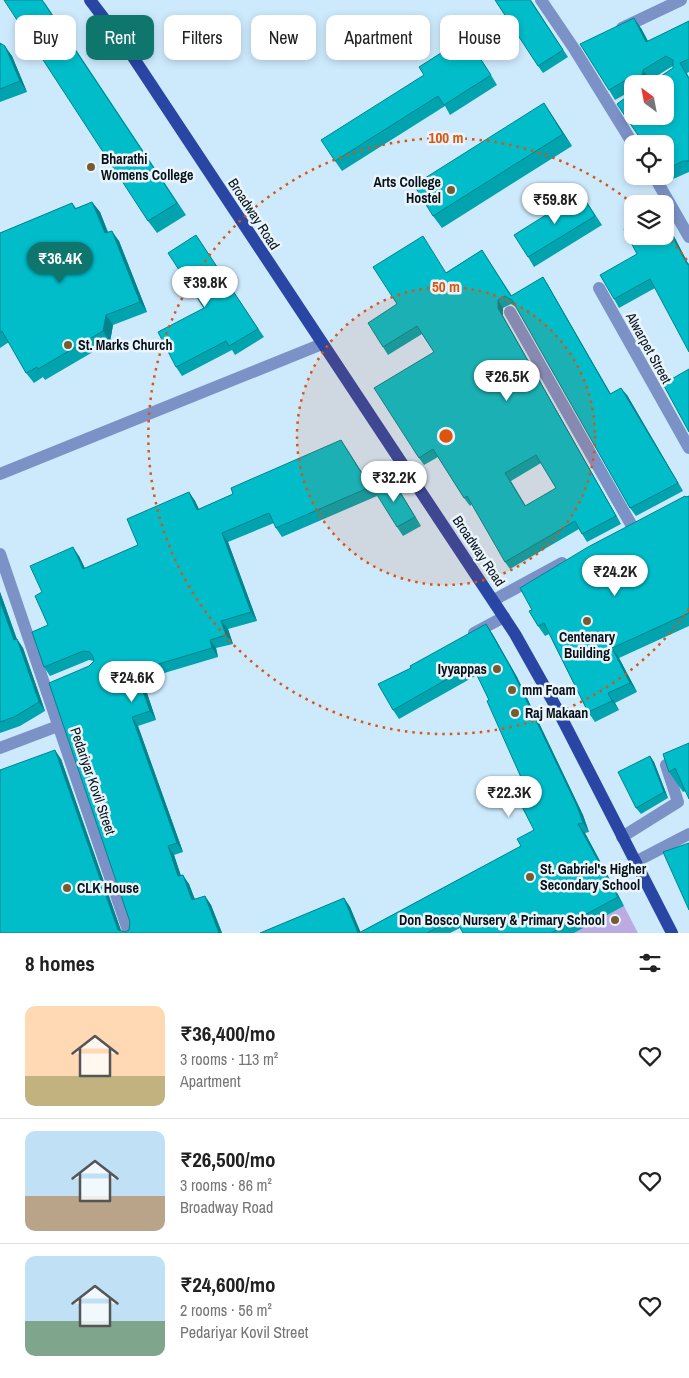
<!DOCTYPE html>
<html lang="en">
<head>
<meta charset="utf-8">
<style>
	body { margin:0; font-family:"Archivo Narrow",sans-serif; background:#f6f6f6; color:#222; height:100vh; display:flex; flex-direction:column; font-size:19px; white-space:nowrap }
	* { box-sizing:border-box; margin:0 }
	p { font-size:16px; color:#767676 }
	.icon { flex:none; width:28px; height:28px; fill:none; stroke:currentColor; stroke-width:2; stroke-linecap:round; stroke-linejoin:round }
	.map { position:relative; height:933px; overflow:hidden }
	.panel { display:flex; flex-direction:column; background:#fff; flex:1 }
	.panel>* { flex:none }
	.hud { position:absolute; left:15px; top:15px; width:660px; height:45px; display:flex; gap:10px }
	.needle { width:32px; rotate:328deg }
	.fabs { position:absolute; left:624px; top:75px; display:grid; gap:10px }
	.fabs a { display:grid; place-items:center; width:50px; height:50px; border-radius:10px; background:#fff; box-shadow:0 2px 8px #0003; font-size:25px }
	.price { position:absolute; translate:-50% -42px; padding:0 11px; border-radius:18px; background:#fff; color:#222; font-size:16px; line-height:32px; filter:drop-shadow(0 1px 2px #0008) }
	.price::after { content:''; position:absolute; left:50%; top:30px; width:15px; height:11px; margin-left:-8px; background:inherit; clip-path:polygon(0 0,100% 0,50% 100%) }
	.price.active { background:#0f766e; color:#fff }
	ul { padding:0; list-style:none }
	li { display:flex; align-items:center; gap:15px; height:125px; padding:0 25px }
	li+li { border-top:1px solid #e0e0e0 }
	li span { display:grid; place-items:center; flex:none; width:140px; height:100px; border-radius:10px; color:#555 }
	li>.icon { margin-inline-start:auto }
	span .icon { width:60px; height:60px; fill:#fffc; stroke-width:1 }
	li b { font-size:21px }
	h2 { display:flex; justify-content:space-between; align-items:center; height:60px; padding:0 25px; font-size:21px }
	.pill { padding:0 18px; border-radius:10px; background:#fff; box-shadow:0 2px 8px #0003; font-size:18px; line-height:45px }
	.pill.active { background:#0f766e; color:#fff }
	.map>svg:first-child { display:block }
	.green { fill:#bcabe3 }
	.lines { fill:none; stroke-linecap:round; stroke-linejoin:round }
	.minor { stroke:#7c91c6; stroke-width:12 }
	.major { stroke:#2946a4; stroke-width:12 }
	.wall { fill:#01a3ae; fill-rule:evenodd }
	.shaded-wall { fill:#01848d }
	.building { fill:#01bdca; stroke:#01848d; fill-rule:evenodd }
	.ring { fill:none; stroke:#dd550d; stroke-width:2.5; stroke-dasharray:2.5 5 }
	.poi-dot { fill:#775b2e; stroke:#e9f4fc; stroke-width:2 }
	.labels { text-anchor:middle; stroke-width:5; stroke-linejoin:round; paint-order:stroke }
	.poi-label { font-size:14px; font-weight:bold; fill:#071117; stroke:#e9f4fc; text-anchor:start }
	.street-label { font-size:14px; fill:#071117; stroke:#e9f4fc }
	.centre { fill:#dd550d; stroke:#e9f4fc; stroke-width:2.5 }
	.ring-label { font-size:15px; text-anchor:middle; font-weight:bold; fill:#dd550d; stroke:#e9f4fc; stroke-width:5; stroke-linejoin:round; paint-order:stroke }
</style>
</head>
<body>
<div class="map">
<svg width="689" height="933" viewBox="0 0 689 933">
	<rect width="100%" height="100%" fill="#cdeafd"/>
	<!-- green -->
	<path class="green" d="M 624,906 L 638,933 L 574,933 Z"/>
	<g class="lines">
		<!-- minor -->
		<path class="minor" d="M 541,0 L 575,50 L 633,144
			M 622,28 L 681,0
			M 654,176 L 689,237
			M 599,288 L 689,448
			M 510,312 L 632,526
			M 0,474 L 322,344
			M 0,554 L 129,933
			M 494,600 L 562,563
			M 474,633 L 504,617
			M 0,748 L 58,726
			M 622,837 L 678,802 L 666,765 L 689,755
			M 635,862 L 689,834"/>
		<!-- major -->
		<path class="major" d="M 90,0 L 131,54 L 515,634 L 556,707 L 672,933"/>
	</g>
	<!-- wall -->
	<path class="wall" d="M 43,0 L 186,215 L 157,233 L 148,221 Z
		M 531,0 L 568,57 L 543,73 L 538,66 Z
		M 689,21 L 689,72 L 687,73 L 689,77 L 689,172 L 671,180 L 665,171 L 665,144 L 644,144 L 632,91 L 631,91 L 615,100 L 609,90 L 641,28 L 648,41 ZM 673,66 L 673,68 L 654,81 L 650,81 L 650,80 Z
		M 0,43 L 12,56 L 27,92 L 0,102 Z
		M 473,46 L 497,85 L 450,115 L 445,106 L 342,171 L 335,161 Z
		M 544,103 L 572,146 L 442,228 L 433,216 Z
		M 581,193 L 602,225 L 534,267 L 528,257 Z
		M 92,202 L 100,212 L 108,232 L 119,241 L 147,312 L 113,325 L 110,342 L 45,380 L 43,377 L 34,383 L 26,373 L 9,342 L 0,348 L 0,233 L 72,203 L 76,208 Z
		M 665,219 L 688,264 L 655,288 L 619,308 L 614,299 L 637,254 Z
		M 196,235 L 264,337 L 235,355 L 232,350 L 182,376 L 176,367 L 204,308 Z
		M 482,250 L 512,296 L 543,277 L 548,285 L 611,394 L 627,395 L 683,491 L 636,516 L 630,508 L 516,307 L 511,304 L 503,308 L 503,316 L 621,524 L 587,542 L 579,529 L 510,569 L 505,562 L 472,504 L 470,506 L 464,498 L 438,457 L 424,465 L 419,458 L 434,352 L 422,334 L 388,355 L 383,347 L 447,272 ZM 541,463 L 556,488 L 526,506 L 511,481 Z
		M 341,440 L 377,496 L 282,537 L 276,528 L 274,523 L 228,542 L 257,621 L 228,629 L 233,644 L 216,648 L 218,657 L 161,674 L 163,680 L 145,687 L 156,720 L 138,726 L 183,852 L 174,855 L 181,876 L 189,884 L 195,899 L 205,896 L 211,905 L 222,933 L 0,933 L 61,759 L 121,931 L 125,932 L 129,930 L 130,922 L 89,666 L 94,661 L 89,660 L 50,676 L 44,667 L 48,625 L 42,592 L 79,556 L 85,568 L 138,545 L 189,492 L 195,501 L 199,509 L 233,494 Z
		M 392,479 L 421,526 L 403,536 L 397,527 Z
		M 689,496 L 689,626 L 619,658 L 637,692 L 615,703 L 619,710 L 595,722 L 588,712 L 549,634 L 545,636 L 538,626 L 532,610 L 686,497 Z
		M 0,592 L 17,639 L 23,648 L 45,711 L 20,726 L 0,733 Z
		M 492,633 L 517,677 L 583,815 L 589,832 L 585,833 L 624,906 L 574,933 L 463,933 L 460,928 L 450,933 L 260,933 L 344,898 L 350,907 L 360,932 L 521,846 L 534,830 L 528,793 L 489,700 L 477,675 L 399,719 L 393,710 Z
		M 689,743 L 686,791 L 683,792 L 669,772 Z
		M 650,756 L 654,762 L 668,798 L 641,814 L 636,808 Z"/>
	<!-- shaded-wall -->
	<path class="shaded-wall" d="M 634,18 L 641,28 L 653,51 L 646,42 Z
		M 466,37 L 473,46 L 497,85 L 491,75 Z
		M 5,46 L 12,56 L 27,92 L 20,81 Z
		M 643,70 L 650,80 L 649,84 L 648,84 L 642,75 Z
		M 544,103 L 552,115 L 572,146 L 563,134 Z
		M 92,202 L 100,212 L 112,243 L 105,233 Z
		M 665,219 L 689,265 L 689,267 L 665,222 Z
		M 112,231 L 119,241 L 147,312 L 140,302 Z
		M 543,277 L 548,285 L 615,402 L 610,394 Z
		M 498,300 L 503,308 L 503,316 L 621,524 L 616,516 L 498,308 Z
		M 106,315 L 113,325 L 110,342 L 103,331 Z
		M 621,388 L 627,395 L 683,491 L 678,483 Z
		M 341,440 L 347,449 L 377,496 L 370,487 Z
		M 392,479 L 398,488 L 421,526 L 415,517 Z
		M 189,492 L 195,501 L 203,519 L 197,510 Z
		M 222,533 L 228,542 L 257,621 L 251,612 Z
		M 73,547 L 79,556 L 89,578 L 83,569 Z
		M 0,592 L 4,603 L 20,649 L 14,640 L 0,601 Z
		M 221,621 L 228,629 L 233,644 L 226,635 Z
		M 486,624 L 492,633 L 517,677 L 583,815 L 589,832 L 583,823 Z
		M 17,639 L 23,648 L 45,711 L 39,702 Z
		M 210,640 L 216,648 L 218,657 L 212,648 Z
		M 612,648 L 619,658 L 637,692 L 630,683 Z
		M 155,665 L 161,674 L 163,680 L 157,671 Z
		M 138,678 L 145,687 L 156,720 L 150,711 Z
		M 608,693 L 615,703 L 619,710 L 612,701 Z
		M 132,717 L 138,726 L 183,852 L 177,843 Z
		M 55,750 L 61,759 L 122,933 L 118,930 Z
		M 650,756 L 654,762 L 668,798 L 664,792 Z
		M 578,824 L 585,833 L 624,906 L 618,897 Z
		M 168,846 L 174,855 L 184,885 L 178,876 Z
		M 183,875 L 189,884 L 198,909 L 192,900 Z
		M 205,896 L 211,905 L 222,933 L 219,933 Z
		M 344,898 L 350,907 L 361,933 L 358,933 Z"/>
	<!-- building -->
	<path class="building" d="M 4,0 L 42,0 L 177,203 L 148,221 Z
		M 495,0 L 530,0 L 563,50 L 538,66 Z
		M 634,18 L 646,42 L 689,21 L 689,59 L 680,63 L 689,79 L 689,161 L 683,161 L 665,170 L 665,144 L 651,144 L 650,141 L 646,144 L 644,144 L 617,104 L 632,93 L 632,84 L 624,81 L 609,90 L 580,44 ZM 666,56 L 673,60 L 673,68 L 654,81 L 646,81 L 642,75 L 643,70 ZM 632,84 L 665,84 L 665,116 L 632,116 Z
		M 466,37 L 491,75 L 444,105 L 438,96 L 335,161 L 321,140 L 424,75 L 419,67 Z
		M 0,43 L 5,46 L 20,81 L 0,89 Z
		M 544,103 L 563,134 L 433,216 L 414,185 Z
		M 581,193 L 595,216 L 528,257 L 514,235 Z
		M 92,202 L 105,233 L 112,231 L 140,302 L 106,315 L 103,331 L 38,369 L 37,367 L 26,373 L 2,331 L 0,333 L 0,233 L 72,203 L 75,209 Z
		M 665,222 L 687,264 L 689,264 L 689,352 L 650,279 L 614,299 L 600,275 L 637,254 L 624,229 L 632,225 L 632,236 L 665,236 Z
		M 196,235 L 258,329 L 229,346 L 226,341 L 176,367 L 158,332 L 204,308 L 168,253 Z
		M 423,236 L 446,273 L 482,250 L 511,296 L 543,277 L 610,394 L 621,388 L 678,483 L 630,508 L 512,300 L 505,296 L 498,300 L 498,308 L 616,516 L 582,534 L 575,521 L 505,562 L 467,496 L 464,498 L 433,449 L 419,458 L 374,388 L 434,352 L 417,326 L 383,347 L 368,323 L 397,304 L 373,267 ZM 536,455 L 556,488 L 525,506 L 505,473 Z
		M 689,369 L 689,432 L 663,384 Z
		M 341,440 L 370,487 L 276,528 L 269,513 L 222,533 L 251,612 L 221,621 L 226,635 L 210,640 L 212,648 L 155,665 L 157,671 L 138,678 L 150,711 L 132,717 L 177,843 L 168,846 L 178,876 L 183,875 L 192,900 L 205,896 L 219,933 L 0,933 L 0,770 L 55,750 L 118,930 L 125,932 L 129,930 L 130,922 L 49,683 L 89,666 L 94,661 L 93,657 L 90,652 L 83,651 L 44,667 L 32,632 L 48,625 L 35,596 L 42,592 L 30,566 L 73,547 L 83,569 L 138,545 L 127,519 L 189,492 L 197,510 L 233,494 L 231,488 Z
		M 392,479 L 415,517 L 397,527 L 374,490 Z
		M 685,496 L 686,497 L 689,496 L 689,613 L 612,648 L 630,683 L 608,693 L 612,701 L 588,712 L 544,623 L 538,626 L 529,611 L 532,610 L 520,588 L 588,547 Z
		M 0,601 L 14,640 L 17,639 L 39,702 L 14,717 L 0,722 Z
		M 486,624 L 511,668 L 577,806 L 583,823 L 578,824 L 618,897 L 551,933 L 463,933 L 455,918 L 427,933 L 359,933 L 521,846 L 517,839 L 534,830 L 517,797 L 528,793 L 487,701 L 489,700 L 472,665 L 393,710 L 378,684 L 411,668 L 410,666 Z
		M 689,743 L 689,799 L 675,768 L 669,772 L 663,754 Z
		M 650,756 L 664,792 L 636,808 L 618,772 Z
		M 689,843 L 689,910 L 663,852 Z
		M 344,898 L 358,933 L 260,933 Z"/>
	<!-- distance rings -->
	<circle cx="446" cy="436" r="149" fill="#dd550d" fill-opacity=".12"/>
	<g class="ring">
		<circle cx="446" cy="436" r="149"/>
		<path d="M689 609A298 298 0 1 1 632 203M666 235A298 298 0 0 1 689 263"/>
	</g>
	<!-- markers -->
	<g class="poi-dot">
		<circle cx="91" cy="167" r="5"/>
		<circle cx="451" cy="190" r="5"/>
		<circle cx="68" cy="345" r="5"/>
		<circle cx="587" cy="621" r="5"/>
		<circle cx="497" cy="669" r="5"/>
		<circle cx="512" cy="690" r="5"/>
		<circle cx="515" cy="713" r="5"/>
		<circle cx="530" cy="877" r="5"/>
		<circle cx="67" cy="888" r="5"/>
		<circle cx="615" cy="920" r="5"/>
	</g>
	<g class="labels">
		<!-- poi labels -->
		<g class="poi-label">
			<text x="101" y="164">Bharathi<tspan x="101" dy="16">Womens College</tspan></text>
			<text x="441" y="187" text-anchor="end">Arts College<tspan x="441" dy="16">Hostel</tspan></text>
			<text x="78" y="350">St. Marks Church</text>
			<text x="587" y="642" text-anchor="middle">Centenary<tspan x="587" dy="16">Building</tspan></text>
			<text x="487" y="674" text-anchor="end">Iyyappas</text>
			<text x="522" y="695">mm Foam</text>
			<text x="525" y="718">Raj Makaan</text>
			<text x="540" y="874">St. Gabriel's Higher<tspan x="540" dy="16">Secondary School</tspan></text>
			<text x="77" y="893">CLK House</text>
			<text x="605" y="925" text-anchor="end">Don Bosco Nursery &amp; Primary School</text>
		</g>
		<!-- street labels -->
		<g class="street-label">
			<text transform="translate(254 214) rotate(57)" y="5">Broadway Road</text>
			<text transform="translate(649 348) rotate(61)" y="5">Alwarpet Street</text>
			<text transform="translate(479 551) rotate(56)" y="5">Broadway Road</text>
			<text transform="translate(93 781) rotate(71)" y="5">Pedariyar Kovil Street</text>
		</g>
	</g>
	<circle cx="446" cy="436" r="8" class="centre"/>
	<g class="ring-label">
		<text x="446" y="143">100 m</text>
		<text x="446" y="292">50 m</text>
	</g>
</svg>
<div class="fabs">
<a><svg class="needle" viewBox="-14 -14 28 28"><path d="M0-13l5 13h-10z" fill="#e53935"/><path d="M0 13l5-13h-10z" fill="#767676"/></svg></a>
<a><svg class="icon" aria-label="locate" viewBox="0 0 24 24"><circle cx="12" cy="12" r="6"/><path d="M12 2v4M12 18v4M2 12h4M18 12h4"/></svg></a>
<a><svg class="icon" aria-label="layers" viewBox="0 0 24 24"><path d="M12 4l9 5-9 5-9-5zM3 14l9 5 9-5"/></svg></a>
</div>
<b class="price" style="left:555px;top:225px">₹59.8K</b>
<b class="price active" style="left:60px;top:284px">₹36.4K</b>
<b class="price" style="left:205px;top:308px">₹39.8K</b>
<b class="price" style="left:507px;top:402px">₹26.5K</b>
<b class="price" style="left:394px;top:503px">₹32.2K</b>
<b class="price" style="left:615px;top:597px">₹24.2K</b>
<b class="price" style="left:132px;top:703px">₹24.6K</b>
<b class="price" style="left:509px;top:818px">₹22.3K</b>
<div class="hud">
<a class="pill">Buy</a>
<a class="pill active">Rent</a>
<a class="pill">Filters</a>
<a class="pill">New</a>
<a class="pill">Apartment</a>
<a class="pill">House</a>
</div>
</div>
<section class="panel">
<h2>8 homes<svg class="icon" aria-label="filters" viewBox="0 0 24 24"><path d="M4 7h16M4 17h16"/><circle cx="9" cy="7" r="2"/><circle cx="15" cy="17" r="2"/></svg></h2>
<ul>
<li><span style="background:linear-gradient(#ffd9b3 70%,#c2b280 0)"><svg class="icon" aria-label="home" viewBox="0 0 24 24"><path d="M3 11l9-7 9 7M6 9v11h12V9"/></svg></span><div><b>₹36,400/mo</b><p>3 rooms · 113 m²</p><p>Apartment</p></div><svg class="icon" aria-label="heart" viewBox="0 0 24 24"><path d="M12 20l-8-8c-3-5 5-10 8-4 3-6 11-1 8 4z"/></svg></li>
<li><span style="background:linear-gradient(#bfe0f5 65%,#b9a48a 0)"><svg class="icon" aria-label="home" viewBox="0 0 24 24"><path d="M3 11l9-7 9 7M6 9v11h12V9"/></svg></span><div><b>₹26,500/mo</b><p>3 rooms · 86 m²</p><p>Broadway Road</p></div><svg class="icon" aria-label="heart" viewBox="0 0 24 24"><path d="M12 20l-8-8c-3-5 5-10 8-4 3-6 11-1 8 4z"/></svg></li>
<li><span style="background:linear-gradient(#bfe0f5 65%,#7fa58c 0)"><svg class="icon" aria-label="home" viewBox="0 0 24 24"><path d="M3 11l9-7 9 7M6 9v11h12V9"/></svg></span><div><b>₹24,600/mo</b><p>2 rooms · 56 m²</p><p>Pedariyar Kovil Street</p></div><svg class="icon" aria-label="heart" viewBox="0 0 24 24"><path d="M12 20l-8-8c-3-5 5-10 8-4 3-6 11-1 8 4z"/></svg></li>
</ul>
</section>
</body>
</html>
